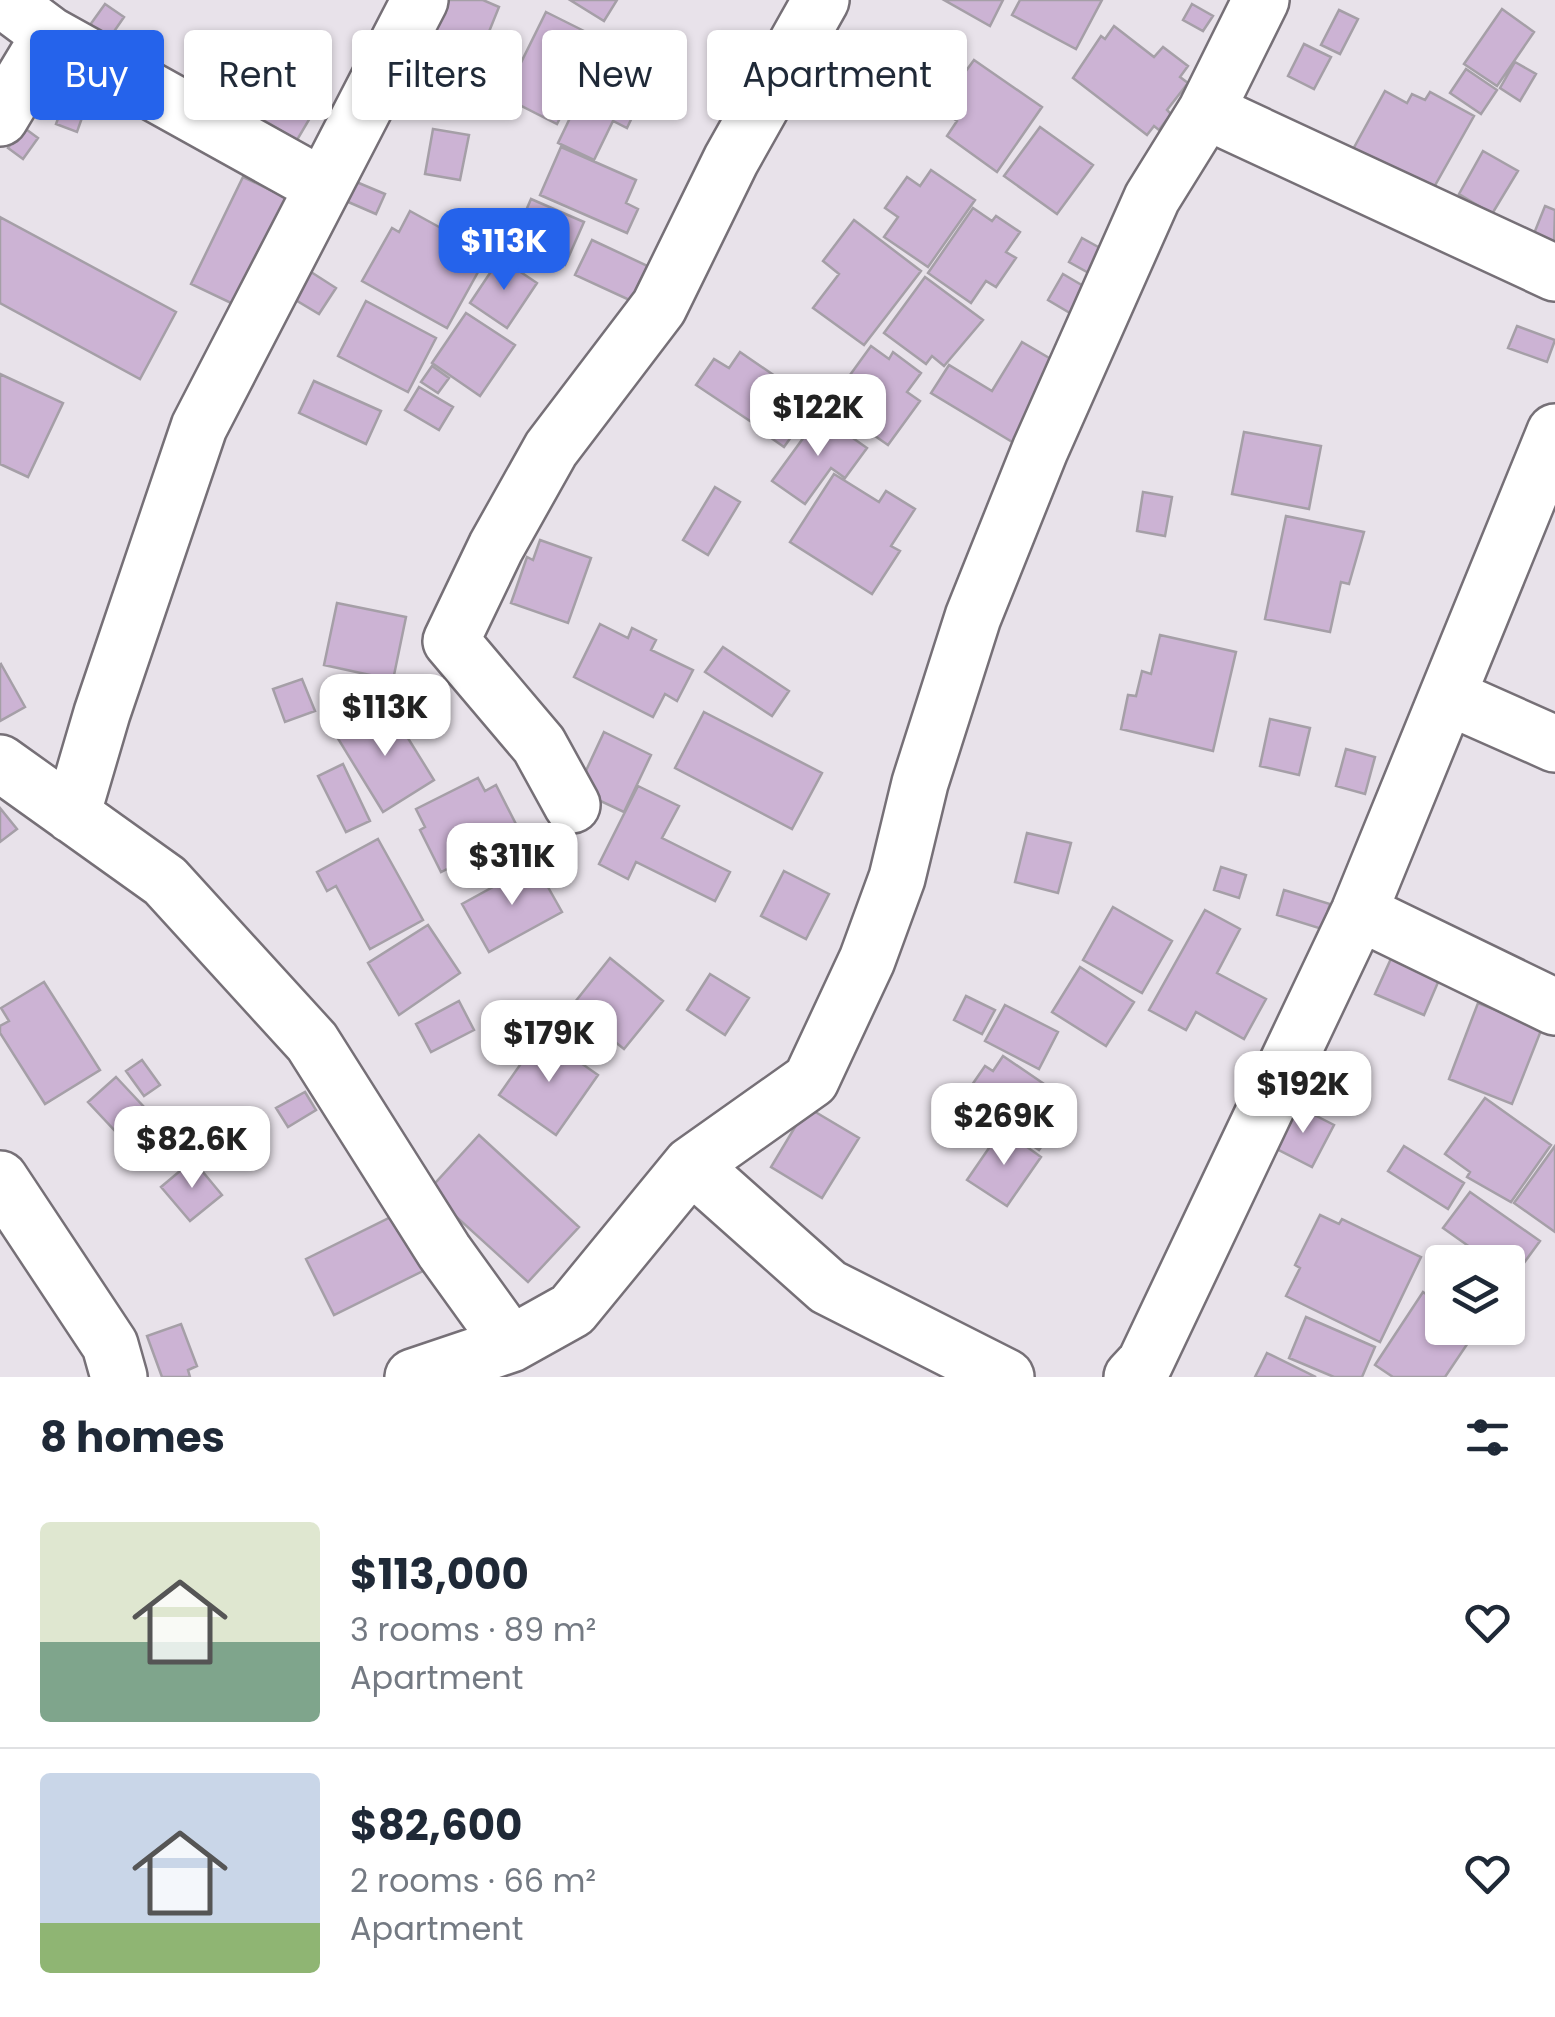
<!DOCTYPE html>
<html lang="en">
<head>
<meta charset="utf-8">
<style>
	body { margin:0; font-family:Poppins,sans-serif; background:#f6f6f7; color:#1f2937; height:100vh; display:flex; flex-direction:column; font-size:38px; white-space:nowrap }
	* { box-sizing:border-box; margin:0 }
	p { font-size:32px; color:#747a83 }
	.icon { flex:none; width:55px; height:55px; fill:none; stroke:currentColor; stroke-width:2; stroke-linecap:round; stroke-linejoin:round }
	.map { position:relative; height:1377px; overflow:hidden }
	.sheet { display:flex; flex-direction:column; background:#fff; flex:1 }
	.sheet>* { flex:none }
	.guide { position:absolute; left:30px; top:30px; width:1000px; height:90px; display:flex; gap:20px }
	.buttons { position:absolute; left:1425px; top:1245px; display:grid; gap:20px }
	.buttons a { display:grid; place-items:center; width:100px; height:100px; border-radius:10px; background:#fff; box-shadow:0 2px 8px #0004; font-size:50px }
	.price { position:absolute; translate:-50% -85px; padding:0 22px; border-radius:20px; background:#fff; color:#222; font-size:32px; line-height:65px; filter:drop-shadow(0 2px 5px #0008) }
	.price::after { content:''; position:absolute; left:50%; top:60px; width:30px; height:22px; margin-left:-15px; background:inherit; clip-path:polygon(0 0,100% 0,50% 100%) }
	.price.on { background:#2563eb; color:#fff }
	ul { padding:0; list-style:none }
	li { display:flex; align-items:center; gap:30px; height:250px; padding:0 40px }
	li+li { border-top:2px solid #e0e1e3 }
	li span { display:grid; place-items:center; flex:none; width:280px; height:200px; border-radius:10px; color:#555 }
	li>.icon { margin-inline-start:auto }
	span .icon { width:120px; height:120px; fill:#fffc; stroke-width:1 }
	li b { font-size:42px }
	h2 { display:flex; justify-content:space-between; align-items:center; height:120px; padding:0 40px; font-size:42px }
	.chip { padding:0 35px; border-radius:10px; background:#fff; box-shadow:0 2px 8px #0004; font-size:35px; line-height:90px }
	.chip.on { background:#2563eb; color:#fff }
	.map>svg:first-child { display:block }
	.building { fill:#ccb3d4; stroke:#a59fa7; stroke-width:2.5 }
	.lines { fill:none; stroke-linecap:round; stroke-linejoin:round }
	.minor-casing { stroke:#767077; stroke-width:60 }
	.minor { stroke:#fff; stroke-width:55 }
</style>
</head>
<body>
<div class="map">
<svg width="1555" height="1377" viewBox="0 0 1555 1377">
	<rect width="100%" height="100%" fill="#e8e2ea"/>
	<!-- building -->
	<path class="building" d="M 447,0 L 483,0 L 499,7 L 482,49 L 435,30 Z
		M 570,0 L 617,0 L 604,21 Z
		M 944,0 L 1003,0 L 990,26 Z
		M 1020,0 L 1102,0 L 1076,49 L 1012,15 Z
		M 105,4 L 124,17 L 104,46 L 85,32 Z
		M 1192,4 L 1213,16 L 1203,31 L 1183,20 Z
		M 1502,9 L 1534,32 L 1497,86 L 1464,64 Z
		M 1339,10 L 1358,19 L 1340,54 L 1321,45 Z
		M 546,12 L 600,39 L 557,124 L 504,97 Z
		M 1114,26 L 1154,57 L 1163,47 L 1188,66 L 1180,77 L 1188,83 L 1167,110 L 1171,114 L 1159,130 L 1154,126 L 1147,135 L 1073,78 L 1101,36 L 1105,39 Z
		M 608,39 L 639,54 L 634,66 L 652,75 L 627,128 L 613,121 L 594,160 L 558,143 Z
		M 1304,44 L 1331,57 L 1314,89 L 1288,76 Z
		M 423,53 L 447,63 L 439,84 L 414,74 Z
		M 261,60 L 323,96 L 297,140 L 235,103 Z
		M 974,60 L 1042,107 L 997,172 L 947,136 L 957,121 L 946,113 L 964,87 L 957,83 Z
		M 1515,62 L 1536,74 L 1520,101 L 1500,88 Z
		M 1466,69 L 1497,90 L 1481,114 L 1450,93 Z
		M 68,91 L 89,98 L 77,132 L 56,124 Z
		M 1385,91 L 1407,103 L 1412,94 L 1425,100 L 1430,92 L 1474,116 L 1429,196 L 1351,153 Z
		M 23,127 L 38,138 L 23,159 L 8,148 Z
		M 1040,127 L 1093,165 L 1057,214 L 1004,176 Z
		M 433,129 L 469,135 L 460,180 L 425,174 Z
		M 561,147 L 636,180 L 626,203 L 638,209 L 627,233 L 540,195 Z
		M 1483,151 L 1518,171 L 1492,214 L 1459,194 Z
		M 931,170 L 975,200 L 928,267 L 884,237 L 898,217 L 885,208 L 907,177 L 920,186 Z
		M 243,177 L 302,205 L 250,312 L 191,284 Z
		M 354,181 L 385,194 L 376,214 L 346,201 Z
		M 531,199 L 584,222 L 565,265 L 512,243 Z
		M 1545,206 L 1555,210 L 1554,244 L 1533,236 Z
		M 973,208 L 992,221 L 996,216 L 1020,232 L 1006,252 L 1016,258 L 996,287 L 986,281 L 971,303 L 928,273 Z
		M 410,211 L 488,254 L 447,328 L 362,281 L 392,228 L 399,232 Z
		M 0,217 L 176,312 L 140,379 L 0,303 Z
		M 854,220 L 921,271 L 864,345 L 813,308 L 839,274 L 823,261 Z
		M 1082,238 L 1109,253 L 1096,277 L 1069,262 Z
		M 592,240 L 652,268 L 636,303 L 575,275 Z
		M 500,258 L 537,283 L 507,328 L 470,303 Z
		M 311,272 L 336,288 L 319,314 L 294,299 Z
		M 1063,274 L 1090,290 L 1075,316 L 1048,300 Z
		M 925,277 L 983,320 L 944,366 L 932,356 L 926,364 L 884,333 Z
		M 366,301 L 436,338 L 408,392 L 338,356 Z
		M 466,313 L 515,345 L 480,396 L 432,363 Z
		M 1517,326 L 1555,340 L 1547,362 L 1508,348 Z
		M 1022,342 L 1061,365 L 1014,443 L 931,393 L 949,365 L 992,391 Z
		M 871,346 L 889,359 L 893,352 L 921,373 L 907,392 L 920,401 L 888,445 L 829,404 Z
		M 740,352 L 791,387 L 762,429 L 696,385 L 714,359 L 729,368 Z
		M 432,366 L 449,378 L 438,393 L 421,382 Z
		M 0,374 L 63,403 L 28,477 L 0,464 Z
		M 314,381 L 381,411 L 366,444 L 299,413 Z
		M 419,387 L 453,407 L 439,430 L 405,410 Z
		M 790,395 L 811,409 L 784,447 L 764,433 Z
		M 820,415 L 867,448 L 845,478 L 831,468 L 805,504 L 772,481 Z
		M 1244,432 L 1321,446 L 1309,509 L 1232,494 Z
		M 834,474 L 879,502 L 886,491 L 915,509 L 891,546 L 900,551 L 872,594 L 790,542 Z
		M 715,487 L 740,502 L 708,555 L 683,540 Z
		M 1143,492 L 1172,497 L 1165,536 L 1137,531 Z
		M 1286,516 L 1364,532 L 1349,584 L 1341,582 L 1330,632 L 1265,619 Z
		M 540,540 L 591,558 L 568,623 L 511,603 L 527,557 L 533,560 Z
		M 337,603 L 406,617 L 393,680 L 324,665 Z
		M 600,624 L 628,638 L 632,628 L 656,640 L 651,650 L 693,670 L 677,701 L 665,694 L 653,717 L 574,677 Z
		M 1160,635 L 1236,652 L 1213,751 L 1121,729 L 1128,695 L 1136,696 L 1142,671 L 1151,674 Z
		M 723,647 L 789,691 L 772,716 L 705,672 Z
		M 1,664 L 25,707 L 0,721 L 0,665 Z
		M 302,679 L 315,711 L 285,722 L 273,689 Z
		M 388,706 L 434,780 L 383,812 L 337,737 Z
		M 704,712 L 822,773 L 792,829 L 675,768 Z
		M 1270,719 L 1310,728 L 1299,775 L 1260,766 Z
		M 604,732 L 651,755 L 624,812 L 577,790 Z
		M 1346,749 L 1375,757 L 1365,794 L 1336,786 Z
		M 343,764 L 370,821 L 346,832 L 318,776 Z
		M 478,778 L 485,791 L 496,785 L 520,832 L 441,872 L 420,830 L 425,827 L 416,809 Z
		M 638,786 L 679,806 L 662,838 L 730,872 L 715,901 L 636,862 L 628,879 L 599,864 Z
		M 0,808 L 17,829 L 0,842 Z
		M 1027,833 L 1071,843 L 1058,893 L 1015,882 Z
		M 378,839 L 423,920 L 370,949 L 336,886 L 327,891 L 317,872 Z
		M 535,864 L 562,912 L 489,952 L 462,904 Z
		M 1221,867 L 1246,875 L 1239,898 L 1214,890 Z
		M 784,871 L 829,894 L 806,939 L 761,916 Z
		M 1284,890 L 1330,904 L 1322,929 L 1277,915 Z
		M 1113,907 L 1172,941 L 1142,993 L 1083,960 Z
		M 1205,910 L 1240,929 L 1217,973 L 1266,999 L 1244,1039 L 1196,1012 L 1186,1030 L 1149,1010 Z
		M 428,925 L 460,973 L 399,1015 L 368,963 Z
		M 1394,952 L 1442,973 L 1424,1015 L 1375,994 Z
		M 610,958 L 663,1001 L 624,1049 L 571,1007 Z
		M 1080,967 L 1134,1002 L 1106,1046 L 1052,1012 Z
		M 710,974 L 749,998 L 725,1035 L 687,1010 Z
		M 44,982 L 100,1070 L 45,1104 L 0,1033 L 0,1026 L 9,1021 L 1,1008 Z
		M 966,996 L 995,1010 L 982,1034 L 954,1020 Z
		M 459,1001 L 474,1030 L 431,1052 L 416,1024 Z
		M 1478,1003 L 1542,1028 L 1512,1104 L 1449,1079 Z
		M 1005,1005 L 1058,1032 L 1039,1069 L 985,1041 Z
		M 541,1035 L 598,1075 L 556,1135 L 499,1095 Z
		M 1003,1056 L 1072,1103 L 1039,1150 L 963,1098 L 985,1066 L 993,1071 Z
		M 142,1060 L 160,1085 L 144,1096 L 126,1071 Z
		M 116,1077 L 174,1139 L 146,1164 L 88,1102 Z
		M 305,1092 L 316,1110 L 288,1127 L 276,1108 Z
		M 1485,1098 L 1551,1145 L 1511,1202 L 1467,1177 L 1470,1172 L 1445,1154 Z
		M 1293,1104 L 1334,1125 L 1312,1167 L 1271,1146 Z
		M 807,1107 L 859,1138 L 822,1198 L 771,1167 Z
		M 1002,1129 L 1041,1157 L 1007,1206 L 967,1180 Z
		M 479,1135 L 579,1227 L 528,1282 L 428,1191 Z
		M 1404,1146 L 1464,1183 L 1448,1209 L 1388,1171 Z
		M 1555,1146 L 1555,1232 L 1514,1203 Z
		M 193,1160 L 222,1195 L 190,1221 L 161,1187 Z
		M 1470,1192 L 1540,1241 L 1513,1278 L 1508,1274 L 1508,1262 L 1491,1262 L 1443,1228 Z
		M 397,1214 L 425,1270 L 334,1315 L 306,1259 Z
		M 1320,1215 L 1339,1224 L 1342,1219 L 1421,1257 L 1380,1342 L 1286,1296 L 1300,1268 L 1295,1265 Z
		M 1423,1292 L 1442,1305 L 1442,1328 L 1478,1328 L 1445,1377 L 1393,1377 L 1375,1365 Z
		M 1306,1317 L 1375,1347 L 1362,1377 L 1334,1377 L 1289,1358 Z
		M 181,1324 L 197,1366 L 188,1370 L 190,1377 L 162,1377 L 147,1336 Z
		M 1267,1353 L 1316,1377 L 1255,1377 Z"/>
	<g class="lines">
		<defs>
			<path id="minor" d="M 3,0 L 50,35 L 322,186
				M 1206,111 L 1555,273
				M 0,118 L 50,35
				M 1449,697 L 1555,744
				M 0,763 L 165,881 L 312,1042 L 444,1251 L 511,1344
				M 572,805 L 539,745 L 451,641 L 496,547 L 551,449 L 659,307 L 731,160 L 821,0
				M 72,815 L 102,713 L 199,427 L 420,0
				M 1359,912 L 1555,1007
				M 0,1179 L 110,1345 L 119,1377
				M 413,1377 L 511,1344 L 572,1310 L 691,1165
				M 1006,1377 L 828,1287 L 691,1165 L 811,1080 L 867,960 L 897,878 L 920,783 L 973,617 L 1040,450 L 1152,198 L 1206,111 L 1261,0
				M 1132,1377 L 1145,1363 L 1359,912 L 1555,432"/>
		</defs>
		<!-- minor casing -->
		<use href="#minor" class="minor-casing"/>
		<!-- minor -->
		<use href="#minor" class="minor"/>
	</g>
</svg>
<div class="buttons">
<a><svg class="icon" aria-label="layers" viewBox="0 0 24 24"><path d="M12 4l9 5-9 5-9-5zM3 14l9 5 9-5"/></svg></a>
</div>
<b class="price on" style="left:504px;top:293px">$113K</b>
<b class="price" style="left:818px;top:459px">$122K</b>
<b class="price" style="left:385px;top:759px">$113K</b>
<b class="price" style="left:512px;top:908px">$311K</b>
<b class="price" style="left:549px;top:1085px">$179K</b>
<b class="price" style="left:1303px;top:1136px">$192K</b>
<b class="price" style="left:1004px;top:1168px">$269K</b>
<b class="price" style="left:192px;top:1191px">$82.6K</b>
<div class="guide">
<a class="chip on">Buy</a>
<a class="chip">Rent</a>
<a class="chip">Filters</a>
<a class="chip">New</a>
<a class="chip">Apartment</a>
</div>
</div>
<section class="sheet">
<h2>8 homes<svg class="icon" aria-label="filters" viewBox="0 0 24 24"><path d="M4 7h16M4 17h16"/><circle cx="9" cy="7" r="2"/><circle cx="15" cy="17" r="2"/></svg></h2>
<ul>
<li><span style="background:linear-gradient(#dfe7d0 60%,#7fa58c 0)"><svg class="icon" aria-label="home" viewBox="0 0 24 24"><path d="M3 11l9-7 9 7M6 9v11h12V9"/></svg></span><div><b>$113,000</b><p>3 rooms · 89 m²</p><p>Apartment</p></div><svg class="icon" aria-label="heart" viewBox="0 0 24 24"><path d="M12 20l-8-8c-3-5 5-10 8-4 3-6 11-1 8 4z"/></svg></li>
<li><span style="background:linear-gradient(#c9d6e8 75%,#8fb573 0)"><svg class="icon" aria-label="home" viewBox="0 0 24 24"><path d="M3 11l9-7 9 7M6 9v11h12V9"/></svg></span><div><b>$82,600</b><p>2 rooms · 66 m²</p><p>Apartment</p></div><svg class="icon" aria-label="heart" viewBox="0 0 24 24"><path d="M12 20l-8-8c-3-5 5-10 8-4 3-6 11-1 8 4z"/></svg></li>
</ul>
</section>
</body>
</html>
